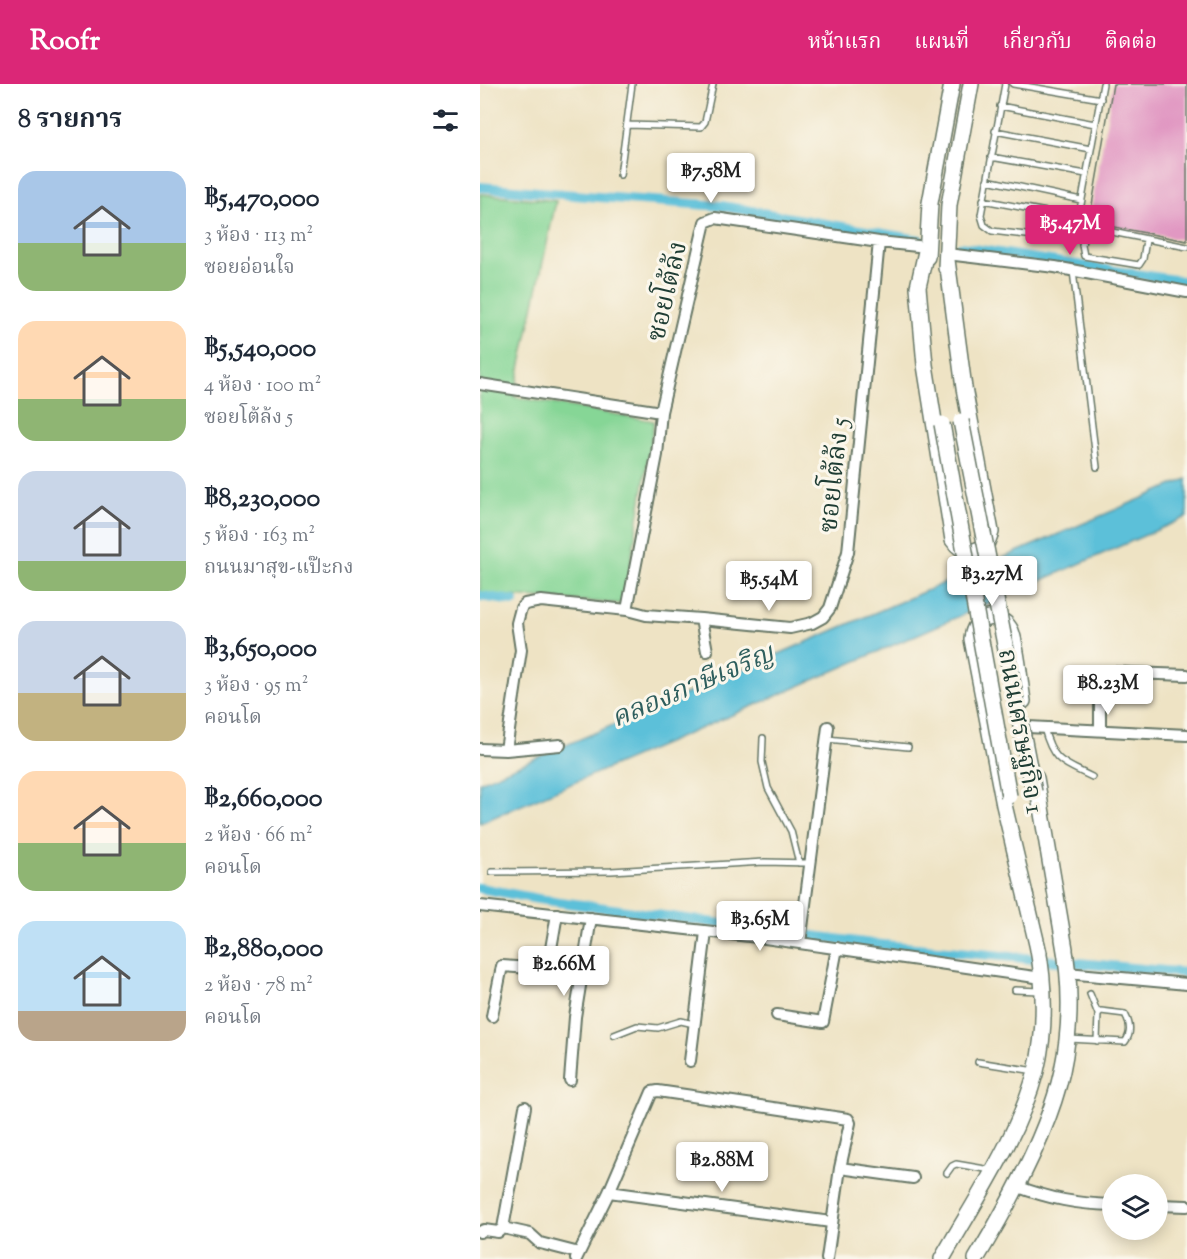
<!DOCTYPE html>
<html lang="th">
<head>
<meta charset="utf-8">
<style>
	body { margin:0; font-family:"Sorts Mill Goudy","Noto Serif Thai",serif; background:#f6f6f7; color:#1f2937; height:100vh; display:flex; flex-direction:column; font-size:22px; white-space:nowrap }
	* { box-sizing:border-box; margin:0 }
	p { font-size:20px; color:#747a83 }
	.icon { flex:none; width:33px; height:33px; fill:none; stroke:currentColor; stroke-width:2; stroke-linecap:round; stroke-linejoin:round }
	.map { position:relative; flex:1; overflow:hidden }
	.details { display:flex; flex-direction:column; background:#fff; width:480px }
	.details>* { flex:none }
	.tools { position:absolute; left:622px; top:1090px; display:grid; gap:12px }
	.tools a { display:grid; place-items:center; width:66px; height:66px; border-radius:50%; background:#fff; box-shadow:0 3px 15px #0003; font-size:30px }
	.price { position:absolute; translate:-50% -51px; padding:0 14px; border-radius:6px; background:#fff; color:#222; font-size:20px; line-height:39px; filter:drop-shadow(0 2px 3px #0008) }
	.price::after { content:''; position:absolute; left:50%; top:36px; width:18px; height:14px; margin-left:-9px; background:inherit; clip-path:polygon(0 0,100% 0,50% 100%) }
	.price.on { background:#db2777; color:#fff }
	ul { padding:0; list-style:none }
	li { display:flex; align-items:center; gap:18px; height:150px; padding:0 18px }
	li span { display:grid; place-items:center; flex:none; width:168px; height:120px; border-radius:18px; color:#555 }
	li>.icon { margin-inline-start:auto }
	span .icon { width:72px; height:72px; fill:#fffc; stroke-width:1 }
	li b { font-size:26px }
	h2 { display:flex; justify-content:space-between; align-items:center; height:72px; padding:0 18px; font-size:26px }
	header { display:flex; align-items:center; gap:36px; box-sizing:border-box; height:84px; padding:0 30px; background:#db2777; color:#fff }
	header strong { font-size:28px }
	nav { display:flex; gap:33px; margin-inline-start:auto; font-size:21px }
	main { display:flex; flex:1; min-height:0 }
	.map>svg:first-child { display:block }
	.green { fill:#86d696; stroke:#528a65; stroke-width:1.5 }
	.water { fill:#5bc0d9; stroke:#3d7e86; stroke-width:1.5 }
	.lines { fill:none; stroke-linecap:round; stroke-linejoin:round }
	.canal { stroke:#5bc0d9; stroke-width:10 }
	.building { fill:#e198c2 }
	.lane-casing { stroke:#677766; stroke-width:8 }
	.street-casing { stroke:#677766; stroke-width:14 }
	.secondary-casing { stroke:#677766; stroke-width:18 }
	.lane { stroke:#fff; stroke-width:5 }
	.street { stroke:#fff; stroke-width:10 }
	.secondary { stroke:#fff; stroke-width:15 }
	.secondary-bridge-casing { stroke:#677766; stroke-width:18; stroke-linecap:butt }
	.secondary-bridge { stroke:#fff; stroke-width:15 }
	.labels { text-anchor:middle; stroke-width:6; stroke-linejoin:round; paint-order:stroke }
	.street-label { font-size:26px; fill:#1f3d34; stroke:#fbf7ec }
	.water-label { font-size:27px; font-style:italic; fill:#2e5e5d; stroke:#fbf7ec }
</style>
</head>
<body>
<header>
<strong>Roofr</strong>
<nav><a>หน้าแรก</a><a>แผนที่</a><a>เกี่ยวกับ</a><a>ติดต่อ</a></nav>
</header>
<main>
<section class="details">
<h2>8 รายการ<svg class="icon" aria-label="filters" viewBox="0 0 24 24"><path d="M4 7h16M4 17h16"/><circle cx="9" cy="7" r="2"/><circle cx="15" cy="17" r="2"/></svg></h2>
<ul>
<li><span style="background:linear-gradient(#a9c7e8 60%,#8fb573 0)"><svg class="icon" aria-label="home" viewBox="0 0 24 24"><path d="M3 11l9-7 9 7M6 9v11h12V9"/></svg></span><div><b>฿5,470,000</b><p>3 ห้อง · 113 m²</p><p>ซอยอ่อนใจ</p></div></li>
<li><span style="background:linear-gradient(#ffd9b3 65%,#8fb573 0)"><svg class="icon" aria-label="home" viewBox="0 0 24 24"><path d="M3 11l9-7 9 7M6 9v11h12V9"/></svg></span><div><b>฿5,540,000</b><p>4 ห้อง · 100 m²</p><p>ซอยโต้ล้ง 5</p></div></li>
<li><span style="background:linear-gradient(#c9d6e8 75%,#8fb573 0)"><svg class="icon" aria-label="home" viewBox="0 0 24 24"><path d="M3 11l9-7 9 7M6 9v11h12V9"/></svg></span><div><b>฿8,230,000</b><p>5 ห้อง · 163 m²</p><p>ถนนมาสุข-แป๊ะกง</p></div></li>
<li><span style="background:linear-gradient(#c9d6e8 60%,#c2b280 0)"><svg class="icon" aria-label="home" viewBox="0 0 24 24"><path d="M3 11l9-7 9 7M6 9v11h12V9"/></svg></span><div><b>฿3,650,000</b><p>3 ห้อง · 95 m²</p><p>คอนโด</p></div></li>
<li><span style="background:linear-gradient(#ffd9b3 60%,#8fb573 0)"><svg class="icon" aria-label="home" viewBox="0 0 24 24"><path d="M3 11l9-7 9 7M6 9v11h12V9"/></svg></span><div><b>฿2,660,000</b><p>2 ห้อง · 66 m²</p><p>คอนโด</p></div></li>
<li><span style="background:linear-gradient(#bfe0f5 75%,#b9a48a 0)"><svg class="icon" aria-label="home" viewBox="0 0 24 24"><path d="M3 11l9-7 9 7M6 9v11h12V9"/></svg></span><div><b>฿2,880,000</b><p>2 ห้อง · 78 m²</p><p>คอนโด</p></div></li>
</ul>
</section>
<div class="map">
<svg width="707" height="1175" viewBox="0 0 707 1175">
	<rect width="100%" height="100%" fill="#fbf7ec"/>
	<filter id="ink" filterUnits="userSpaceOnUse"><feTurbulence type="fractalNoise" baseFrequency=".0167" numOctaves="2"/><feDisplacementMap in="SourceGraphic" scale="12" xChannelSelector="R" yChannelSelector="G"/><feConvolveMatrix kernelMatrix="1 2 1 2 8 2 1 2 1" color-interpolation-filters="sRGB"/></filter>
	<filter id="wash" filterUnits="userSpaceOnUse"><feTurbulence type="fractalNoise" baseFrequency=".008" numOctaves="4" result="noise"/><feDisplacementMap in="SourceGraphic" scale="24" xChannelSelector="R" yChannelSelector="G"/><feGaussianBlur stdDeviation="1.35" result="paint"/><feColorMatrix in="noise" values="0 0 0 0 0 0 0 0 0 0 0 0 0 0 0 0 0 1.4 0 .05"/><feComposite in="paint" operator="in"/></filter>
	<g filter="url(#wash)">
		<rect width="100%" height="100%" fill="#eee3c4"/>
		<!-- green -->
		<path class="green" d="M 0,110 L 76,117 L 34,313 L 174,337 L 144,520 L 30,512 L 0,515 Z"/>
		<!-- water -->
		<path class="water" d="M 707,395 L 707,433 L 294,613 L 0,739 L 0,698 Z"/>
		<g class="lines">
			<!-- canal -->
			<path class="canal" d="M 0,103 L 118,113 L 242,122 L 439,156
				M 480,163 L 707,198
				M 0,512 L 34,517
				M 0,804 L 58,815 L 392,860 L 707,889"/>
		</g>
		<g id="blocks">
			<!-- building -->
			<path class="building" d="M 633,0 L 707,0 L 707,157 L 609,138 Z"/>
		</g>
	</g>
	<g filter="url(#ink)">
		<use href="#blocks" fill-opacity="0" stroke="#677766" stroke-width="1.5"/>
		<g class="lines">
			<defs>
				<path id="lane" d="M 525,0 L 501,131 L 504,141 L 512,147 L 580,155 L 592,154 L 596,148 L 623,0
					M 533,0 L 621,15
					M 520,22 L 615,40
					M 147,41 L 221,43 L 225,38 L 233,0
					M 515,47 L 611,65
					M 511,73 L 606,90
					M 140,91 L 152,0
					M 507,96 L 601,116
					M 503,116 L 598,134
					M 597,141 L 707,163
					M 605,143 L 602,161 L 604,172 L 659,181 L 663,175 L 666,156
					M 593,187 L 617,383
					M 564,644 C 573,678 582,678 612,693
					M 283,654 L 282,678 L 288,704 L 311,747 L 319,779
					M 347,655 L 428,663
					M 12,788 L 131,787 L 284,778 L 330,779
					M 535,906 L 560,907
					M 610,910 L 618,930 L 617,957
					M 134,951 L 157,942 L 178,944 L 201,937 L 214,940
					M 589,955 L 645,958 C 652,949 650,939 645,930 L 621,927 L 618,930
					M 498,978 L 555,987
					M 467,1089 L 472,1082 L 476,1080 L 511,1086"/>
				<path id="street" d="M 467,170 L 575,183 L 707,208
					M 0,300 L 181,328
					M 147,526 L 177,371 L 181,328 L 225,138 L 235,134 L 399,158 L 447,163
					M 221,535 L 227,567
					M 548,643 L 707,651
					M 620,646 L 620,592 L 623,588 L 707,591
					M 0,665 L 26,666 L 41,566 L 37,539 L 41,524 L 45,520 L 61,517 L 147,526 L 166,531 L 221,535 L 310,544 L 332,539 L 343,533 L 350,524 L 368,468 L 399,158
					M 26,666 L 80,661
					M 0,822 L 278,853 L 562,894
					M 320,859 L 348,643
					M 587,889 L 707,900
					M 297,931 L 343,938 L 357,864
					M 12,932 L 22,882 L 63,885 L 68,882 L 77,830
					M 210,977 L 226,848
					M 90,996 L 95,933 L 111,834
					M 360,1084 L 433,1094
					M 536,1102 C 570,1115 597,1120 633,1121
					M 129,1108 L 351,1138
					M 678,1121 L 707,1122
					M 23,1144 L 50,1150 L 60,1159 L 99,1169
					M 0,1148 L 4,1146 L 18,1148 L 23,1144 L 45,1023
					M 96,1175 L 129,1108 L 169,1015 L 172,1008 L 178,1007 L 368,1035 L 370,1039 L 360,1084 L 347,1175"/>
				<path id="secondary" d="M 447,163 L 438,203 L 445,281 L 473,456 C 482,469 493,471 506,461 L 511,448 L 484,304 L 467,176
					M 447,173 L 450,119 L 472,0
					M 466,184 L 469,121 L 491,0
					M 543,617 C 540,599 537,562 531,547 C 527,538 518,532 508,534 C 497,537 493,545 492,555 L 524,721 L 559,869
					M 556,694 L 585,865
					M 462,1175 C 496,1115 538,1054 556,987 C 566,947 565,900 557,860
					M 496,1175 C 528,1122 569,1048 582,987 C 591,945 591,898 583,855"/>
			</defs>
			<!-- lane casing -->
			<use href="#lane" class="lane-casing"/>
			<!-- street casing -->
			<use href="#street" class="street-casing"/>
			<!-- secondary casing -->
			<use href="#secondary" class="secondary-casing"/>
			<!-- lane -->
			<use href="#lane" class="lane"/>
			<!-- street -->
			<use href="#street" class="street"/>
			<!-- secondary -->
			<use href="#secondary" class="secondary"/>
			<defs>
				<path id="secondary-bridge" d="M 481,337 L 554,708
					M 462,340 L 529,712"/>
			</defs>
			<!-- secondary-bridge casing -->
			<use href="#secondary-bridge" class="secondary-bridge-casing"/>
			<!-- secondary-bridge -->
			<use href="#secondary-bridge" class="secondary-bridge"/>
		</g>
	</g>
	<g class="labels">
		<!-- street labels -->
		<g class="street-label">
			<text transform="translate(186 207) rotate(-77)" y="9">ซอยโต้ล้ง</text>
			<text transform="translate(353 391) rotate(-84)" y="9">ซอยโต้ล้ง 5</text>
			<text transform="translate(542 647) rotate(80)" y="9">ถนนเศรษฐกิจ 1</text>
		</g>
		<!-- water labels -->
		<g class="water-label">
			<text transform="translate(212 601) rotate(-23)" y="9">คลองภาษีเจริญ</text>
		</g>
	</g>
</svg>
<div class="tools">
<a><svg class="icon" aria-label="layers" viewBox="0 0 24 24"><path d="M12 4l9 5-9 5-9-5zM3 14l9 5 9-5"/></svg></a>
</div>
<b class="price" style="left:231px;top:120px">฿7.58M</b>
<b class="price on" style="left:590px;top:172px">฿5.47M</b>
<b class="price" style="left:512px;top:523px">฿3.27M</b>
<b class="price" style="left:289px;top:528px">฿5.54M</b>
<b class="price" style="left:628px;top:632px">฿8.23M</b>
<b class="price" style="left:280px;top:868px">฿3.65M</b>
<b class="price" style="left:84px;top:913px">฿2.66M</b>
<b class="price" style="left:242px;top:1109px">฿2.88M</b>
</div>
</main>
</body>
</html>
